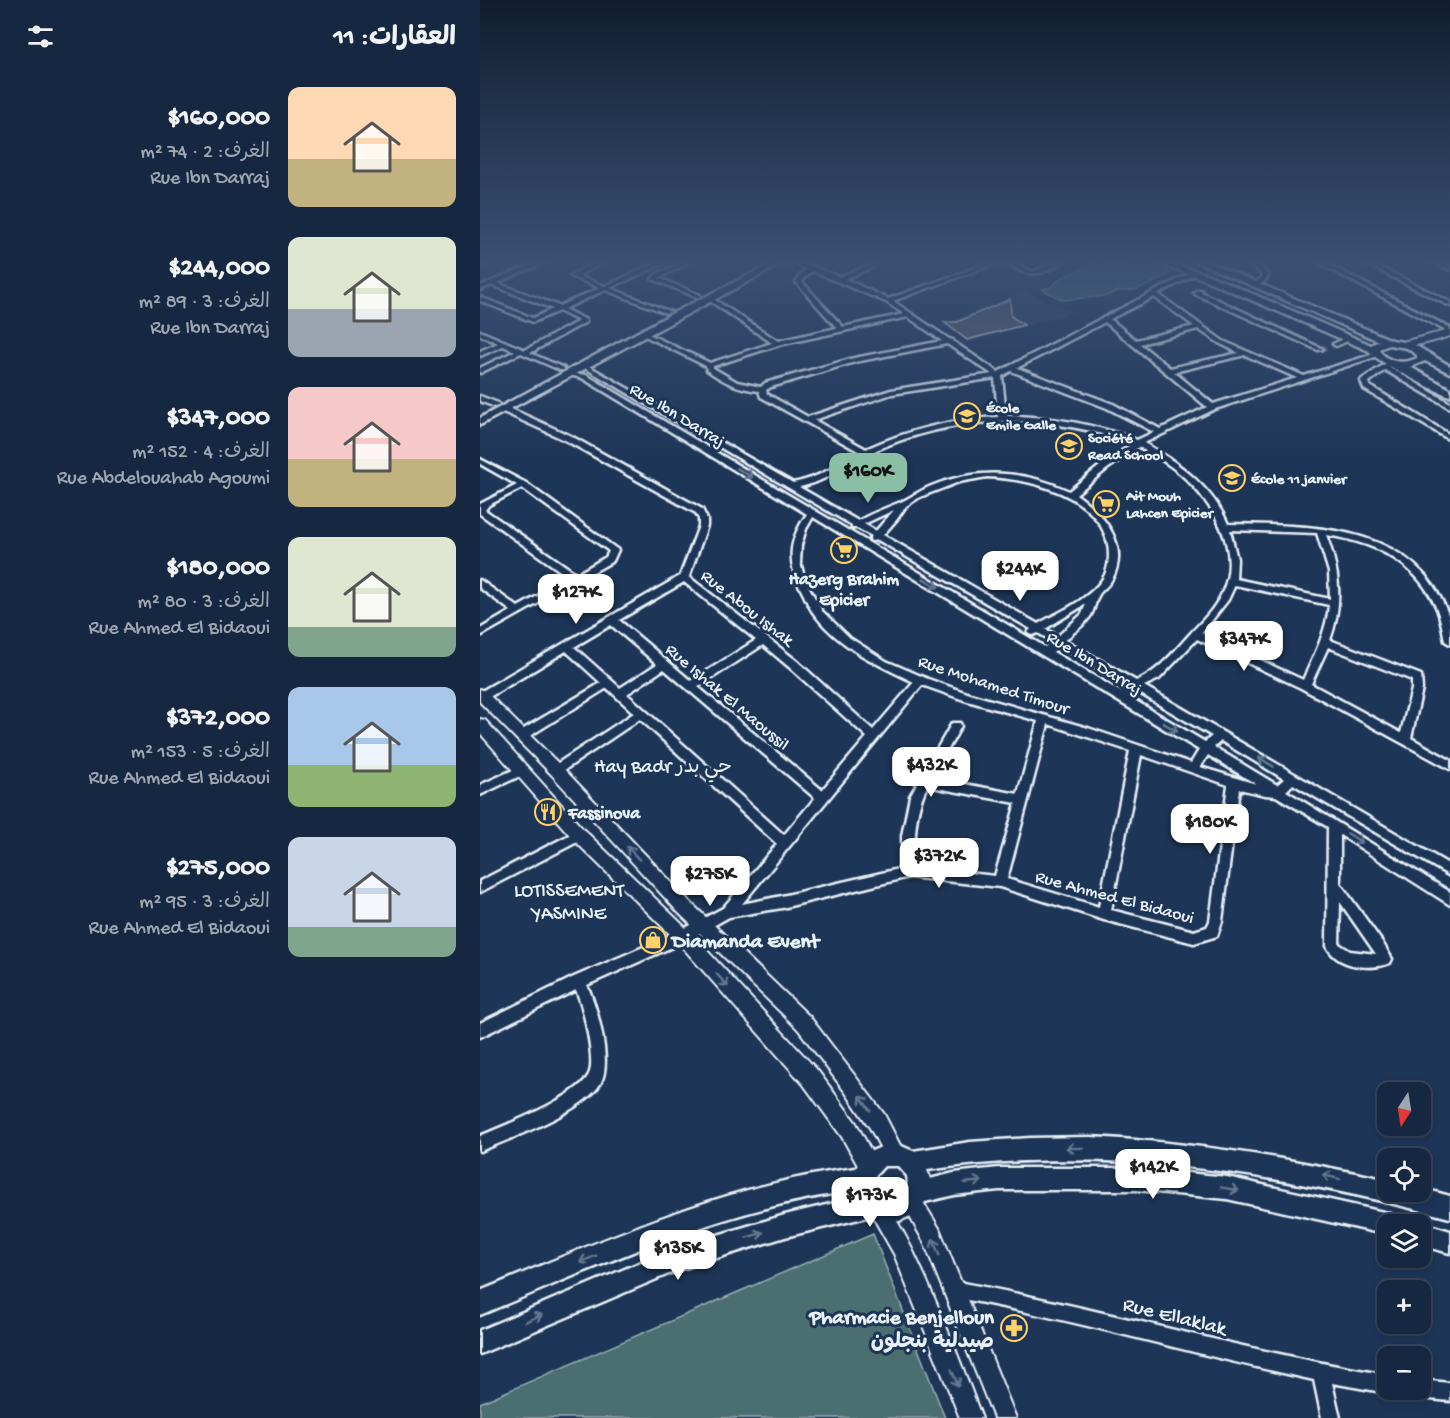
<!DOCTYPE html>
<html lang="ar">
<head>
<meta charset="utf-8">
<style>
	body { margin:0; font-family:"Gochi Hand","Playpen Sans Arabic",sans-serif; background:#1f3048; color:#f1f3f6; direction:rtl; height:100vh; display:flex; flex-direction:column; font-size:22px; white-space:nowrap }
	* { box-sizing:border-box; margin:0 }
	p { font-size:20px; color:#9ea6b1 }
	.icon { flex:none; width:33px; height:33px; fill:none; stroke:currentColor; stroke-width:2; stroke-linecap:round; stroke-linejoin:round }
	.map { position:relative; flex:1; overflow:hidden; direction:ltr }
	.sheet { display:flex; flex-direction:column; background:#162841; width:480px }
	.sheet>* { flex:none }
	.needle { width:39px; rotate:192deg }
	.fabs { position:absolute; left:897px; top:1082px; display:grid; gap:12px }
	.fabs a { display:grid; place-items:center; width:54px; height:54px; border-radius:12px; background:#162841; box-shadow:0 3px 9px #0003,0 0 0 2px #35445a; font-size:30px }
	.price { position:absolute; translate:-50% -51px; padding:0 14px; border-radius:12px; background:#fff; color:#222; font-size:20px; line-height:39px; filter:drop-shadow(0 2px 3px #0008) }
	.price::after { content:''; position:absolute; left:50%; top:36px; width:18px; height:14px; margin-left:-9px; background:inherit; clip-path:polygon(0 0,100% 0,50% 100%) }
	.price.current { background:#8abfa5; color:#111 }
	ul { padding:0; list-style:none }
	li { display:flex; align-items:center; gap:18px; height:150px; padding:0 24px }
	li span { display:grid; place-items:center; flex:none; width:168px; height:120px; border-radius:12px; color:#555 }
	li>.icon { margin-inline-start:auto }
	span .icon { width:72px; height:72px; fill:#fffc; stroke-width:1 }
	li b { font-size:26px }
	h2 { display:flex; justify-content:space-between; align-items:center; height:72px; padding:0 24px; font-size:26px }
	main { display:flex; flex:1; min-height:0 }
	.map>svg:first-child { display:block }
	.built { fill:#31425c }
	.green { fill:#4c6e6f; stroke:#9ab0b4; stroke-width:1.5 }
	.building { fill:#5f5f69; stroke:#e8f1f8; stroke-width:1.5 }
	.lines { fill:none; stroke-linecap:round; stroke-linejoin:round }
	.minor-tunnel { stroke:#3b516f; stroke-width:7; stroke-dasharray:7 4; stroke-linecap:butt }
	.minor-casing { stroke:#e8f1f8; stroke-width:5 }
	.tertiary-casing { stroke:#e8f1f8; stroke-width:4 }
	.secondary-casing { stroke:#e8f1f8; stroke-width:5 }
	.minor { fill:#1d3557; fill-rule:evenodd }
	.tertiary { fill:#1d3557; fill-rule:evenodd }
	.secondary { fill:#1d3557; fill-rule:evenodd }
	.oneway { stroke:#64778f }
	.labels { text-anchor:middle; stroke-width:6; stroke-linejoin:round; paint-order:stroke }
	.far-poi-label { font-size:15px; font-weight:bold; fill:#e8f1f8; stroke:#1d3557; text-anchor:start }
	.street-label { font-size:18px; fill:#e8f1f8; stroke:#1d3557 }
	.poi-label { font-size:18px; font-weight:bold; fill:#e8f1f8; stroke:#1d3557 }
	.neighbourhood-label { font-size:20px; fill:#e8f1f8; stroke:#1d3557 }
	.near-poi-label { font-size:21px; font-weight:bold; fill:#e8f1f8; stroke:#1d3557; text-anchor:start }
	.near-street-label { font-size:21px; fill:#e8f1f8; stroke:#1d3557 }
</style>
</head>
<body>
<main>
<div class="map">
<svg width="970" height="1418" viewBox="0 0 970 1418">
	<rect width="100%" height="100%" fill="#1d3557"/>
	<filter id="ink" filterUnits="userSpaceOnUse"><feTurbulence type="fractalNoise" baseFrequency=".0167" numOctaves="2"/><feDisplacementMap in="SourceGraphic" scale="12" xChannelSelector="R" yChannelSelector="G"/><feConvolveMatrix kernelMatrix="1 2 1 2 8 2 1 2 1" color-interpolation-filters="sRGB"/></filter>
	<g filter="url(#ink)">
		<!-- built -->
		<path class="built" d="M 544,291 L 593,312 L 488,343 L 462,325 Z"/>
		<!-- green -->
		<path class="green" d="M 613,264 L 685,268 L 695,271 L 668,285 L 655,290 L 639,291 L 626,296 L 583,300 L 562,289 L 571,287 L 583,277 Z
			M 393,1234 L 465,1418 L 0,1418 L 0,1403 Z"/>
		<!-- building -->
		<path class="building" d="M 530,299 L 531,316 L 544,325 L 487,340 L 464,322 L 477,322 Z"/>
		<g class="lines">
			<!-- minor-tunnel -->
			<path class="minor-tunnel" d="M 719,291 L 730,286
				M 840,349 L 856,344"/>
			<defs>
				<path id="minor" d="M 0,261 L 9,261 L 0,265 Z
					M 60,261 L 68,261 L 17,283 L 79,306 L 120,288 L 90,276 L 118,261 L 125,261 L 98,276 L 125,286 L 181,261 L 189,261 L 130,288 L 191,312 L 186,313 L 125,290 L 84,309 L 106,320 L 106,322 L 50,353 L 84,368 L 84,370 L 80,370 L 41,353 L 0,373 L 0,368 L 35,351 L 23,346 L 0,356 L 0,351 L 18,343 L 0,335 L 0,331 L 45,350 L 99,321 L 79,311 L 53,322 L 0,301 L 0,297 L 53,318 L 73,309 L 12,285 L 0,290 L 0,286 Z
					M 309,261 L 317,261 L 360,277 L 389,265 L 390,263 L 387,261 L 394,261 L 397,263 L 393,267 L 365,279 L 408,299 L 514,261 L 522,261 L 413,301 L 469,339 L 473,340 L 474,342 L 518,372 L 714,271 L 717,273 L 716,274 L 678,294 L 743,341 L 824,376 L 894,354 L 898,354 L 898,356 L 735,409 L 664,443 C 698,462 732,487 748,524 C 829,526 933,522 968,614 L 970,621 L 970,644 L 965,641 C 963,630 961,619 957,609 C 937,562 894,542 846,535 C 860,571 863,604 850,640 L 941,675 L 942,689 L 931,738 L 970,760 L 970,769 L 821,688 L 717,639 L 679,679 L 664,686 L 970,865 L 970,876 L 813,784 L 806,791 L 970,892 L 970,905 L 860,835 L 860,883 L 902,942 L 912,959 L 910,963 C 890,971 856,967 847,946 L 848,827 L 796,796 L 785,795 L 759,789 L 742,921 L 737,936 L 714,943 L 624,920 L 520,887 L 429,877 L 302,908 L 249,917 L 208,940 L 107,985 C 117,1007 133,1063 120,1084 C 104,1111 30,1139 0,1151 L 0,1136 C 23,1126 103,1096 110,1072 C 115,1057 103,1005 96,990 L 0,1037 L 0,1023 L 94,977 L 198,932 L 243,908 L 297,844 L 160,719 L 80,773 L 72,773 L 70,770 L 72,767 L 154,713 L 127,688 L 45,739 L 37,739 L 36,736 L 37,733 L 121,683 L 86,651 L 6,699 L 0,699 L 0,692 L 200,576 L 219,526 L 219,519 L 216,513 L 85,440 L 21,411 L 21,407 L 27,407 L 91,436 L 222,509 L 227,519 L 227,526 L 209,577 L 317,661 L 393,730 L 434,682 C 398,665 359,647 335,615 C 330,609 327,602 324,595 C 307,564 307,543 327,514 L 102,378 L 85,374 L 85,372 L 106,375 L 565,647 L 572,641 L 558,633 L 553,635 L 550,634 L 548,632 L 551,629 L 398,540 L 391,541 L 390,539 L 392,536 L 377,528 L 372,528 L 372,525 L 100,365 L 105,364 L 313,483 C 339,478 357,465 380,452 L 281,397 L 279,391 C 259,389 243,382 227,370 L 226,366 L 159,333 L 164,332 L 230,363 L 292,343 L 227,299 L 227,297 L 229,296 L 298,341 L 357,328 L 316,282 L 319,276 L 327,269 ZM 332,271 L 406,302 L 424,314 L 363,327 L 322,282 L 324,278 ZM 674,297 L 714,326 L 656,340 L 630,319 ZM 428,317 L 462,341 L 374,358 L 285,383 L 281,387 L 257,382 L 233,368 L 233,366 L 299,345 ZM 625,322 L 727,407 L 680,429 L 633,404 L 537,368 ZM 718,329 L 739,343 L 759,353 L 690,368 L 660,344 ZM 467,344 L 512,374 L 411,390 L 328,417 L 287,394 L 286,390 L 291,387 L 375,362 ZM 765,355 L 817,378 L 733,404 L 694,372 ZM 531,371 L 627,408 L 674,432 L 657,440 C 614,424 571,416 526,416 L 522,376 ZM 515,378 L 518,417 C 471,419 428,430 386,449 L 334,420 L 412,394 ZM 527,421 C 571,422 611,428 652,444 L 621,465 L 589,491 C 546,471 499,467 454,485 C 442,489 432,497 421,502 C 406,508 392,513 378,521 L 319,487 C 346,482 366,465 390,453 C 434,432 479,423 527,421 ZM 659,447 C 668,452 678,457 686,463 C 724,488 764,544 743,591 C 736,608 722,621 710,634 C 694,652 678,672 656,681 L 585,640 C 593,633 603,626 609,618 C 615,611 615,599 620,593 C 624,588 629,585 632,579 C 651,545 622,512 596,494 L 627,469 ZM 507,477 C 550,479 617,494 628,544 C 630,556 629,570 622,580 C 607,601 579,612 558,624 L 403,535 L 417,519 L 426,506 L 440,497 L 479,482 ZM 414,510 L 396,531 L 384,524 ZM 333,517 L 719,750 L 711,763 L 608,728 L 490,694 L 448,679 L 406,661 L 370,638 L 342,611 L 325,580 L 320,562 L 321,545 L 326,529 ZM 750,530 L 837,533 L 849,572 L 850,599 L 756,579 L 757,559 ZM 204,582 L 276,640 L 211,681 L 139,620 ZM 755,585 L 849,605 C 847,631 834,656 823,680 L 722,633 L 748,600 ZM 606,604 L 602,614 L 578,636 L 565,629 ZM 131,625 L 177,664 L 140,688 L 94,647 ZM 283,645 L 309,667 L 387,737 L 342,790 L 218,687 ZM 579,646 L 648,686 L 641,692 L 573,652 ZM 848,647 L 932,680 L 932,689 L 921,733 L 831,684 ZM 184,669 L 335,798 L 304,835 L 147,694 ZM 442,685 L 484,700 L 558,721 L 538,794 L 452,778 L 481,726 L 480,723 L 472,723 L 430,796 L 422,836 L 423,868 L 302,896 L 262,904 ZM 656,691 L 732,736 L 725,742 L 649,697 ZM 568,724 L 650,751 L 619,907 L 527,879 ZM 741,741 L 804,779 L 797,785 L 734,747 ZM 661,755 L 748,785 L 730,921 L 727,927 L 714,931 L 631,910 ZM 728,755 L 776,784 L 720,767 ZM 447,786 L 536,803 L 515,876 L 435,867 C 434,840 434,811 447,786 ZM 860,902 L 896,954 L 870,951 L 859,944 Z
					M 524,261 L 531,261 L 553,272 L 576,261 L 583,261 C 560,278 547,278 524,261 Z
					M 770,261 L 776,261 L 788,275 L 785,281 L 779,285 L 774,284 L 780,279 L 782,275 Z
					M 835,261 L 842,261 L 970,328 L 970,333 Z
					M 881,261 L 888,261 L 970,302 L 970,306 Z
					M 951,261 L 959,261 L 970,266 L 970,270 Z
					M 201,263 L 206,264 L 179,278 L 220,295 L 220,297 L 216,297 L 172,279 L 176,274 Z
					M 717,290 L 721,290 L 721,292 L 843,349 L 838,350 L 715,294 L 714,293 Z
					M 868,337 L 871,339 L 870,340 L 856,346 L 853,344 Z
					M 908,362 L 913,363 L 909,367 L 970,403 L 970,408 L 905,370 L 889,382 L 890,386 L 970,435 L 970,440 L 884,389 L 881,381 L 882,379 Z
					M 0,396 L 18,403 L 19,405 L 15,407 L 0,401 Z
					M 0,459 L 46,483 L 138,550 L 133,561 L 0,636 L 0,629 L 31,611 L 0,588 L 0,580 L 38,607 L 90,578 L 0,514 L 0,504 L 37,485 L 0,464 ZM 42,488 L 129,551 L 126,557 L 97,574 L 5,510 L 9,505 Z
					M 42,766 L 46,767 L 48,770 L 46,773 L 0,795 L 0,785 Z
					M 99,830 L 103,831 L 105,835 L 103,839 L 0,892 L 0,881 Z
					M 472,1281 C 618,1307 761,1351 908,1375 L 908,1389 L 915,1389 L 908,1393 L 852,1383 L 860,1418 L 842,1418 L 834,1380 C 713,1354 594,1319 472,1297 L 466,1295 L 464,1289 L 466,1283 Z
					M 940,1380 L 970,1383 L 970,1401 L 940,1398 L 934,1395 L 931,1389 L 940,1389 Z"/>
				<path id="tertiary" d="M 970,330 L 970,336 C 958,340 929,350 918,343 Z
					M 0,689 L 5,691 L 81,766 L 210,902 L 330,1017 L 404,1114 L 424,1153 L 421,1160 L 414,1163 L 407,1160 L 390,1128 L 366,1093 L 318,1029 L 198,912 L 71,774 L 0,702 Z
					M 0,719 L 5,720 L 104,830 L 209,931 L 338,1071 L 376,1123 L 399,1166 L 396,1173 L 389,1176 L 382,1173 L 362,1137 L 324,1085 L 197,941 L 94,840 L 0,733 Z
					M 431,1191 L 438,1194 L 459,1228 L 536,1418 L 514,1418 L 444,1242 L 421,1201 L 424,1194 Z
					M 399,1200 C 425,1211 488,1382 502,1418 L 480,1418 L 414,1254 L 389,1210 L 392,1203 Z"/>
				<path id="secondary" d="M 297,261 L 305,262 L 0,425 L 0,418 L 195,312 Z
					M 672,261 L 684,261 L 729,275 L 891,345 L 899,341 L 715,261 L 726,261 L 912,340 L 933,344 L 970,366 L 970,373 L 945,361 L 930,367 L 970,389 L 970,396 C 957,392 895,361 889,351 L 723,279 ZM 909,345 L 927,348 L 937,355 L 937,358 C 924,365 905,362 899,349 Z
					M 610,1137 C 711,1142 809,1158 908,1180 L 908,1191 L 940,1191 L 940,1188 L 970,1196 L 970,1218 C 798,1173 625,1144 447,1170 L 450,1179 L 474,1173 L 519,1168 L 656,1168 L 747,1177 L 908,1213 L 916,1216 L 919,1224 L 908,1224 L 908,1235 L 747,1199 L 656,1190 L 519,1190 L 474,1195 L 445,1202 L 437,1213 L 419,1221 L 405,1222 L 391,1216 L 305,1237 L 198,1270 L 0,1354 L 0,1330 L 197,1247 L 305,1215 L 375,1198 L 373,1191 C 241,1208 121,1265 0,1315 L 0,1291 C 122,1241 243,1185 376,1168 L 385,1154 L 408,1144 L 419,1145 L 433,1151 L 490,1142 L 550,1138 ZM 404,1166 L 418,1166 L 427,1176 C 429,1186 426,1193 418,1199 L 404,1199 L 395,1190 L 395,1176 Z
					M 940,1222 L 970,1231 L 970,1253 L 940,1245 L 940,1224 L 934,1224 Z"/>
			</defs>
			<!-- minor casing -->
			<use href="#minor" class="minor-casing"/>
			<!-- tertiary casing -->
			<use href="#tertiary" class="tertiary-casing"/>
			<!-- secondary casing -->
			<use href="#secondary" class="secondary-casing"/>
			<!-- minor -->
			<use href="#minor" class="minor"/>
			<!-- tertiary -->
			<use href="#tertiary" class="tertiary"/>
			<!-- secondary -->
			<use href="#secondary" class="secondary"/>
		</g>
		<!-- one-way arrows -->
		<defs><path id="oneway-shaft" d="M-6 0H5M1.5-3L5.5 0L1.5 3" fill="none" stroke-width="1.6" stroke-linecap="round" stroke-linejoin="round" transform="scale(1.5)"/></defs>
		<g class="oneway">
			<use href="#oneway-shaft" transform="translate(265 473) rotate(31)"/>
			<use href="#oneway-shaft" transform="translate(451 583) rotate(31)"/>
			<use href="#oneway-shaft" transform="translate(690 727) rotate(31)"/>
			<use href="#oneway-shaft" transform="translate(786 762) rotate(-149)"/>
			<use href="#oneway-shaft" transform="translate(875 838) rotate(32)"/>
			<use href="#oneway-shaft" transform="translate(153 853) rotate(-133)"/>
			<use href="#oneway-shaft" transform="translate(242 980) rotate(48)"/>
			<use href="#oneway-shaft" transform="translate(385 1103) rotate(-124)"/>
			<use href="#oneway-shaft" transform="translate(595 1148) rotate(179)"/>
			<use href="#oneway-shaft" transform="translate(851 1177) rotate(-166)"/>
			<use href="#oneway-shaft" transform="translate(493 1182) rotate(-6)"/>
			<use href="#oneway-shaft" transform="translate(750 1189) rotate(10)"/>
			<use href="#oneway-shaft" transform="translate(275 1235) rotate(-17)"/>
			<use href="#oneway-shaft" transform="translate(456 1247) rotate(-111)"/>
			<use href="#oneway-shaft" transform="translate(108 1259) rotate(158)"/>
			<use href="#oneway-shaft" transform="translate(54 1318) rotate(-24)"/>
			<use href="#oneway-shaft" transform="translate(475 1378) rotate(68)"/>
		</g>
	</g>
	<!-- sky -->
	<linearGradient id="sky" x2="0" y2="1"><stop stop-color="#101d30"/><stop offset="0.57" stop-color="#3a5174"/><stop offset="1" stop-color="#3a5174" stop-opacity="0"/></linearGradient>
	<rect width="970" height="459" fill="url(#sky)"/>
	<!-- icons -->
	<defs>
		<symbol id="school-ring" viewBox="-11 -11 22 22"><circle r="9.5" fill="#1d3557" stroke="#ffd166" stroke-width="1.5"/><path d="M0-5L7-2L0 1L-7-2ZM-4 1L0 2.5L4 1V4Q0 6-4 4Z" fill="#ffd166"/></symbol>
		<symbol id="supermarket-ring" viewBox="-11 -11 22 22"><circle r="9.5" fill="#1d3557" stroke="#ffd166" stroke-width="1.5"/><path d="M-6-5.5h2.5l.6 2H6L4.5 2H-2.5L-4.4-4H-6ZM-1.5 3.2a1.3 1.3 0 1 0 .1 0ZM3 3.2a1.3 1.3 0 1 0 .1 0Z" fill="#ffd166"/></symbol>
		<symbol id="restaurant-ring" viewBox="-11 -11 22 22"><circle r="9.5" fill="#1d3557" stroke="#ffd166" stroke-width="1.5"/><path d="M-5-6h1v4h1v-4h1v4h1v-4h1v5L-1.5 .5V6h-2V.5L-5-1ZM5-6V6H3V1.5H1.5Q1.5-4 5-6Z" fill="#ffd166"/></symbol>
		<symbol id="shop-ring" viewBox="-11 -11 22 22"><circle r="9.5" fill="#1d3557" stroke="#ffd166" stroke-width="1.5"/><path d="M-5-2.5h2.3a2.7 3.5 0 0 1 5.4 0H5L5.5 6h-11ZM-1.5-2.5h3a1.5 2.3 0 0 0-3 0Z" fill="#ffd166"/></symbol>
		<symbol id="pharmacy-ring" viewBox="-11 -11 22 22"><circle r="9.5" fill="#1d3557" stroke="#ffd166" stroke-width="1.5"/><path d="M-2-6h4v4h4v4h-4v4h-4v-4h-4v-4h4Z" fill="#ffd166"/></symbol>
	</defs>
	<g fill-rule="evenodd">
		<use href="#school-ring" x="472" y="401" width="30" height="30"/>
		<use href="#school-ring" x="574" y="431" width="30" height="30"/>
		<use href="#school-ring" x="737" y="463" width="30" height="30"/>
		<use href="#supermarket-ring" x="611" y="489" width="30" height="30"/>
		<use href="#supermarket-ring" x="349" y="535" width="30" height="30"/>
		<use href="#restaurant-ring" x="53" y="797" width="30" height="30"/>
		<use href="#shop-ring" x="158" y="925" width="30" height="30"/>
		<use href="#pharmacy-ring" x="519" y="1313" width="30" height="30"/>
	</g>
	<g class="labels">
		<!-- far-poi labels -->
		<g class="far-poi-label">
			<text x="506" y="412">École<tspan x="506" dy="17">Emile Galle</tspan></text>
			<text x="608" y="442">Société<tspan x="608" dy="17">Read School</tspan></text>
			<text x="771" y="483">École 11 janvier</text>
			<text x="646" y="500">Ait Mouh<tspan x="646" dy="17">Lahcen Epicier</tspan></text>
		</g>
		<!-- street labels -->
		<g class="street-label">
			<text transform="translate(198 414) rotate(31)" y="6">Rue Ibn Darraj</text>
			<text transform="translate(268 607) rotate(38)" y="6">Rue Abou Ishak</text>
			<text transform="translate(615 662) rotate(31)" y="6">Rue Ibn Darraj</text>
			<text transform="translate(514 684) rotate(18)" y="6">Rue Mohamed Timour</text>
			<text transform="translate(248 696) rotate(40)" y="6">Rue Ishak El Maoussil</text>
			<text transform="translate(635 896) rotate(15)" y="6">Rue Ahmed El Bidaoui</text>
		</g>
		<!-- poi labels -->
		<g class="poi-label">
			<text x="364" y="584">Hazerg Brahim<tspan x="364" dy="21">Epicier</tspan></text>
			<text x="88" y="818" text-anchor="start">Fassinova</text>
		</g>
		<!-- neighbourhood labels -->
		<g class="neighbourhood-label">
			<text x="183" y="772">Hay Badr حي بدر</text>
			<text x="89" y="896">LOTISSEMENT<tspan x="89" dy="23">YASMINE</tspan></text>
		</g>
		<!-- near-poi labels -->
		<g class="near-poi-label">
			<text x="192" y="947">Diamanda Event</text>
			<text x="514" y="1323" text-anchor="end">Pharmacie Benjelloun<tspan x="514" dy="24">صيدلية بنجلون</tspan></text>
		</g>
		<!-- near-street labels -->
		<g class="near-street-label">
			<text transform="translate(695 1315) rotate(14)" y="7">Rue Ellaklak</text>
		</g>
	</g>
</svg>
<div class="fabs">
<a><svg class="needle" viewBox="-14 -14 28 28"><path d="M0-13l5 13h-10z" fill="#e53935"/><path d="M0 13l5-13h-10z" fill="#9ea6b1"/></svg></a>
<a><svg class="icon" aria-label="locate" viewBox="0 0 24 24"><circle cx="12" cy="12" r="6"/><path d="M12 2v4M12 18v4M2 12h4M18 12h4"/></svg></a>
<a><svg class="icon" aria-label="layers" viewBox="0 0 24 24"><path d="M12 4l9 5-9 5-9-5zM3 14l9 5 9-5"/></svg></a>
<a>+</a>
<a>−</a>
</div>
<b class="price current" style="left:388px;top:504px">$160K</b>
<b class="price" style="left:540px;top:602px">$244K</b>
<b class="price" style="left:96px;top:625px">$127K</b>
<b class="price" style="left:764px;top:672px">$347K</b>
<b class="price" style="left:451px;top:798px">$432K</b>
<b class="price" style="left:730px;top:855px">$180K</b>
<b class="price" style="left:459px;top:889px">$372K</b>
<b class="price" style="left:230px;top:907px">$275K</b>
<b class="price" style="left:673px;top:1200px">$142K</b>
<b class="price" style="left:390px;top:1228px">$173K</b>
<b class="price" style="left:198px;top:1281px">$135K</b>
</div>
<section class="sheet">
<h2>العقارات: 11<svg class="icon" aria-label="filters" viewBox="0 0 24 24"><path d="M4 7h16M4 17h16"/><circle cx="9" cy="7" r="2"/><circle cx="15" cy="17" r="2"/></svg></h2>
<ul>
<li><span style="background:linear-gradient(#ffd9b3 60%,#c2b280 0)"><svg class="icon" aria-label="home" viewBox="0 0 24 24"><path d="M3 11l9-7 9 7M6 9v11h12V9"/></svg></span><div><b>$160,000</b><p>الغرف: 2 · 74 m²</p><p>Rue Ibn Darraj</p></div></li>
<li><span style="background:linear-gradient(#dfe7d0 60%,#9aa5b1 0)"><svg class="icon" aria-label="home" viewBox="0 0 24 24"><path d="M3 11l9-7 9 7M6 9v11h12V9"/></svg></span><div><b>$244,000</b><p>الغرف: 3 · 89 m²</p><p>Rue Ibn Darraj</p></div></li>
<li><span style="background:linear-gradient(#f6c9c9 60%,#c2b280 0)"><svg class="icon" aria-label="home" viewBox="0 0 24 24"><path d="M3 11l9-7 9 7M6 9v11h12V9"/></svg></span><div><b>$347,000</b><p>الغرف: 4 · 152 m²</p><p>Rue Abdelouahab Agoumi</p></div></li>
<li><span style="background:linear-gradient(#dfe7d0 75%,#7fa58c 0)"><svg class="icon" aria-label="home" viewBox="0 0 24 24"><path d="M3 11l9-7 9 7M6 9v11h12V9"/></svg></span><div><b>$180,000</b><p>الغرف: 3 · 80 m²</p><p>Rue Ahmed El Bidaoui</p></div></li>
<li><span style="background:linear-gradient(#a9c7e8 65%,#8fb573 0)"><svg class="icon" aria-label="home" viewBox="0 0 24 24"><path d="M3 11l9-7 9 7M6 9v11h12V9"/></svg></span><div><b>$372,000</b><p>الغرف: 5 · 153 m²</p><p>Rue Ahmed El Bidaoui</p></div></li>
<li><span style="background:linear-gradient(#c9d6e8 75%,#7fa58c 0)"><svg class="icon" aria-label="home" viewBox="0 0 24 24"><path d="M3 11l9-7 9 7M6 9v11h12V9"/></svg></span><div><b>$275,000</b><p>الغرف: 3 · 95 m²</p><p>Rue Ahmed El Bidaoui</p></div></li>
</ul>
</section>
</main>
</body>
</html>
